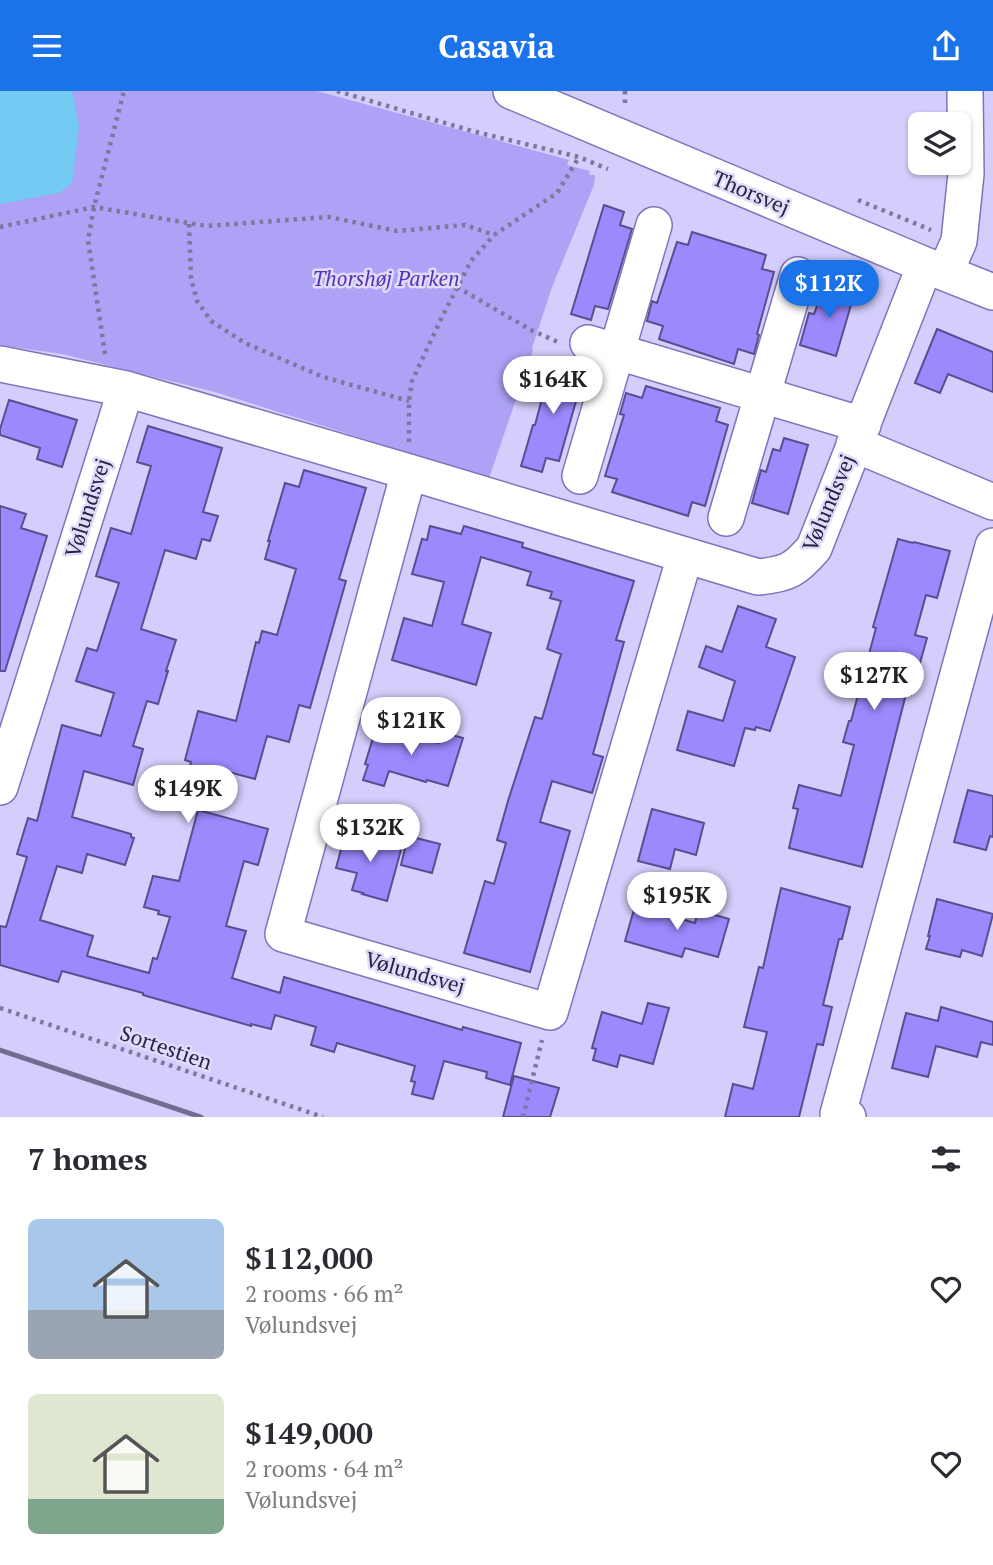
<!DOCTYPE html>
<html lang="en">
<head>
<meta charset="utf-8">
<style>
	body { margin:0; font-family:"PT Serif",serif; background:#f7f7f7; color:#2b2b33; height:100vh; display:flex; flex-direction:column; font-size:26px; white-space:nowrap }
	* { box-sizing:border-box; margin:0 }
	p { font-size:23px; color:#7c7c81 }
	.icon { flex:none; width:38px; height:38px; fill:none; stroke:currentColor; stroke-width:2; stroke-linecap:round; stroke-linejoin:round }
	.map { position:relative; height:1026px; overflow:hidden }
	.drawer { display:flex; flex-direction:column; background:#fff; flex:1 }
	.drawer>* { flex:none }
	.tools { position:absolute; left:908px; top:21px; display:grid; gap:14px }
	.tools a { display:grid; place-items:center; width:63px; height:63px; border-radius:10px; background:#fff; box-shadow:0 2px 5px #0004; font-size:35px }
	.price { position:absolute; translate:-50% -60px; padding:0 16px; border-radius:24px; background:#fff; color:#222; font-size:23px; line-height:46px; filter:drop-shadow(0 2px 4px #0008) }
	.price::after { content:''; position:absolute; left:50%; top:42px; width:21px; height:16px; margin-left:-10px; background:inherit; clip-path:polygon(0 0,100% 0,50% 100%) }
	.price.on { background:#1a73e8; color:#fff }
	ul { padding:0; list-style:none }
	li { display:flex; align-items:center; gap:21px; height:175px; padding:0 28px }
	li span { display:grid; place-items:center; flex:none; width:196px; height:140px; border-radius:10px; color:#555 }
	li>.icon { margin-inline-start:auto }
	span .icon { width:84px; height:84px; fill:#fffc; stroke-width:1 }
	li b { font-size:30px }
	h2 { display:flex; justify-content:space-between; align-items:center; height:84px; padding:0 28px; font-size:30px }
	header { display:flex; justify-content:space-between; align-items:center; height:91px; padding:0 28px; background:#1a73e8; color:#fff; font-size:32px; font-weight:800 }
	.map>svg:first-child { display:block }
	.green { fill:#ada2f5 }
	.water { fill:#73caf2 }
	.building { fill:#9d88fe; stroke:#594e90; stroke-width:2 }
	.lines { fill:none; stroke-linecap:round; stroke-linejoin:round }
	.minor-casing { stroke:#7f74ba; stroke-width:38 }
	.path { stroke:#7d789d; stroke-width:4.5; stroke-dasharray:3.5 5; stroke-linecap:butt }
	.minor { stroke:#fff; stroke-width:35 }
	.rail { stroke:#726d91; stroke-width:5 }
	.labels { text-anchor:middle; stroke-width:5; stroke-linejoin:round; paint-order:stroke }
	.street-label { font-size:21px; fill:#272340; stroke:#e0ddfc }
	.park-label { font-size:21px; font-style:italic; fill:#582fb7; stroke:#e0ddfc }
</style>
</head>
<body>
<header><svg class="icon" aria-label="menu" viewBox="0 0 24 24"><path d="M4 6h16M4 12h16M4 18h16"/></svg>Casavia<svg class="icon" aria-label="share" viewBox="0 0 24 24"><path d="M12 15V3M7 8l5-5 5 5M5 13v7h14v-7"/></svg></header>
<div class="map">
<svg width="993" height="1026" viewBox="0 0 993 1026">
	<rect width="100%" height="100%" fill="#d3cefb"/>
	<!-- green -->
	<path class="green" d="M 0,0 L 317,0 L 569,69 L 567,74 L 590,80 L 589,84 L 595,84 L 594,94 L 552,196 L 532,257 L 533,259 L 489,387 L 215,301 L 62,263 L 0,254 Z"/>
	<!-- water -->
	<path class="water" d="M 0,0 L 72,0 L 79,35 L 72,92 L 59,102 L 0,113 Z"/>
	<!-- building -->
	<path class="building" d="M 604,114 L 624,121 L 620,134 L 632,138 L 608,218 L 595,215 L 591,229 L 571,223 Z
		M 692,141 L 766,164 L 762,178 L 774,181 L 757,243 L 759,244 L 754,263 L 738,258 L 734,273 L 659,248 L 663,235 L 647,230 L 652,210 L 657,212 L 677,151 L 688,154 Z
		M 832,190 L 856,197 L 836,265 L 800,254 L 809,222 L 814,223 L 822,201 L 828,202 Z
		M 937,238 L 993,261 L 993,301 L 948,283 L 940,302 L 915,292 Z
		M 553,266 L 574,272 L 570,286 L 582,289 L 559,370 L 546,367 L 542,381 L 521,375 L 533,334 L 535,334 Z
		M 646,295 L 720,317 L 716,330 L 728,334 L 705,415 L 692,411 L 688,425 L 612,401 L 617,388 L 605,385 L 624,324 L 620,323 L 626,302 L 642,307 Z
		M 9,309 L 77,329 L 62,376 L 37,368 L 40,357 L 0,344 L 0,338 Z
		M 148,335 L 222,357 L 203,421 L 218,425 L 210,450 L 202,448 L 196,468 L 165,459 L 141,538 L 176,549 L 166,580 L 168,580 L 158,613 L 147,610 L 133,655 L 143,658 L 133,694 L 84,680 L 72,726 L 131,743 L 131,746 L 134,747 L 125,774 L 87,763 L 82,782 L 57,775 L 40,829 L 93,845 L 87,865 L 149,882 L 153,867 L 157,868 L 170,826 L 158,823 L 159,820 L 144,816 L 153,785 L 179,790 L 198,719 L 268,738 L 258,774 L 244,770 L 226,835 L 246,840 L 232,887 L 280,902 L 284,886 L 462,939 L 463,936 L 521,952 L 510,994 L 486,987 L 487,981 L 444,970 L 433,1008 L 412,1003 L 415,991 L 411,990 L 415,975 L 337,952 L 334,961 L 311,954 L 316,936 L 275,924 L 271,938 L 251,933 L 251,935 L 143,904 L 143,902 L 62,880 L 58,891 L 0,874 L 0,835 L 6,836 L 27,766 L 17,763 L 28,727 L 37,730 L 62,634 L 101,645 L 114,602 L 76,590 L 87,557 L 97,560 L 119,492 L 96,485 L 111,437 L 131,443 L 151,375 L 137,371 Z
		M 784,347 L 808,354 L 788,423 L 752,412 L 761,379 L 766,381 L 773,358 L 780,360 Z
		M 304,379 L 366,397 L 339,488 L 346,490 L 310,617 L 299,614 L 289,651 L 267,645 L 255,688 L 225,680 L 214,719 L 180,710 L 191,671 L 185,669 L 198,620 L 236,630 L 256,551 L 259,552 L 262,540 L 277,544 L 296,478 L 265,468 L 270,450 L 268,450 L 285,392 L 299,396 Z
		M 0,415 L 26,423 L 21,437 L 47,445 L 5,580 L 0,580 Z
		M 430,435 L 461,443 L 464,435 L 523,452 L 522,456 L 634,490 L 616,549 L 624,551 L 593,663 L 603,666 L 592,702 L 552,690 L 540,731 L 570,740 L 530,881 L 464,862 L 485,790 L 494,793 L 506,752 L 497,749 L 508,710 L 535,626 L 542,628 L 561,563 L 547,558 L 561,510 L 550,507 L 552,501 L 527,494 L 531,481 L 481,466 L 462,533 L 491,542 L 476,594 L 392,569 L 404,527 L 432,535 L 444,491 L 412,483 L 422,448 L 427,449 Z
		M 898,448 L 913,452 L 914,451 L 950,460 L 937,507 L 926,504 L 915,544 L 927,547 L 911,604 L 906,603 L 862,776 L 789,757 L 798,718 L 793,717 L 799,694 L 841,705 L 854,654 L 843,651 L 849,630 L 851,630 L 876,537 L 873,536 Z
		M 738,515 L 776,528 L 766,556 L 795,566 L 770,640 L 756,636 L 755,639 L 745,637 L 734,675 L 677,659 L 688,620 L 723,630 L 735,590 L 699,576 L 706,555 L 722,561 Z
		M 377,634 L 438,652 L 441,641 L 463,647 L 448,695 L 427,689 L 426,691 L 389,680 L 384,695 L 363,689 L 368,674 L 365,673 Z
		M 968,699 L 993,705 L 993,746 L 990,745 L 986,759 L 954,751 Z
		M 652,718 L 704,732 L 696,764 L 675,758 L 670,778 L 638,770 Z
		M 346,740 L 402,755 L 387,810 L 362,803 L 363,802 L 352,799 L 357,782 L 336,777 Z
		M 408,745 L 440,753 L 432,782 L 401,774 Z
		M 781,797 L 850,816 L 842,848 L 839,848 L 823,914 L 832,916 L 823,954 L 817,953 L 799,1026 L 725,1026 L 733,993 L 753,998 L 767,941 L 744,936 L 759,876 L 763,877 Z
		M 937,808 L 993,823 L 982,865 L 962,859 L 960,866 L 926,858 L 930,845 L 928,845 Z
		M 635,815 L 695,832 L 698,819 L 729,828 L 718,866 L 685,857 L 682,866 L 625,850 Z
		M 648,912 L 669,917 L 653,973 L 620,964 L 617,976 L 593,969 L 596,958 L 592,957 L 602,921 L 642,933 Z
		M 941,916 L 993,931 L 993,954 L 981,951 L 977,966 L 936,955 L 928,986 L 892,977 L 906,922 L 938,930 Z
		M 514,985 L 559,997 L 550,1026 L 503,1026 Z"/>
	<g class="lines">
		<defs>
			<path id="minor" d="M 511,0 L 925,174 L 993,201
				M 945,182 L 959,150 L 966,83 L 965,0
				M 588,252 L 863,334
				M 0,273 L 126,298 L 409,381 L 758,486 C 788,483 795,479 814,457 L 925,174
				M 854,353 L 993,411
				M 409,381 L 283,843 L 550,921 L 685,465
				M 580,385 L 654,134
				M 726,427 L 798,184
				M 0,696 L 126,298
				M 848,1026 L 838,1023 L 993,455"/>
		</defs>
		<!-- minor casing -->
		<use href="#minor" class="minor-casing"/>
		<!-- path -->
		<path class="path" d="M 337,0 L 472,40 L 579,66 L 608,78
			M 625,0 L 625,14
			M 858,109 L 931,139
			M 189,133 L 191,187 L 197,210 L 211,230 L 245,252 L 323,286 L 409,310
			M 0,136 L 94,116 L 206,135 L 329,126 L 397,140 L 465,134 L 494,144 L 557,102 L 579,66
			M 457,196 L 531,239 L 558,251
			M 105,263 L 88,149 L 94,116 L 124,0
			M 409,351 L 409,310 L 412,290 L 442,226 L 471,170 L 494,144
			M 0,917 L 323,1026
			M 523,1026 L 542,949"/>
		<!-- minor -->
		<use href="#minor" class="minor"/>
		<!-- rail -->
		<path class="rail" d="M 0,959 L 201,1026"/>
	</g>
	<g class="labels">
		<!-- street labels -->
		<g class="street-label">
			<text transform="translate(751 102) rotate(23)" y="7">Thorsvej</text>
			<text transform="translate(829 412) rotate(-67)" y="7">Vølundsvej</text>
			<text transform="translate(88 417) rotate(-72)" y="7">Vølundsvej</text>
			<text transform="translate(415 882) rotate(16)" y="7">Vølundsvej</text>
			<text transform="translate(166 957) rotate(19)" y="7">Sortestien</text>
		</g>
		<!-- park labels -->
		<g class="park-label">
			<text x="386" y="195">Thorshøj Parken</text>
		</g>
	</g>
</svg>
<div class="tools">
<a><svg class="icon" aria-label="layers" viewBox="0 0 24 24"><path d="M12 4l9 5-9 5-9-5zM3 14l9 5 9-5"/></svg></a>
</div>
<b class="price on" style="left:829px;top:229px">$112K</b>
<b class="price" style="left:553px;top:325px">$164K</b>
<b class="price" style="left:874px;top:621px">$127K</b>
<b class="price" style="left:411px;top:666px">$121K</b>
<b class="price" style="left:188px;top:734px">$149K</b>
<b class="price" style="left:370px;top:773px">$132K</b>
<b class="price" style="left:677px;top:841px">$195K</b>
</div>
<section class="drawer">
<h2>7 homes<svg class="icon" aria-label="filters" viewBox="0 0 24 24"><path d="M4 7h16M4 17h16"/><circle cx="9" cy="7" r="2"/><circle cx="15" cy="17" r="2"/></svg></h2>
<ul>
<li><span style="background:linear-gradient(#a9c7e8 65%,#9aa5b1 0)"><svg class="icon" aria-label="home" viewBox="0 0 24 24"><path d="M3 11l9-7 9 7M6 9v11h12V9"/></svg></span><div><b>$112,000</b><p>2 rooms · 66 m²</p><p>Vølundsvej</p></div><svg class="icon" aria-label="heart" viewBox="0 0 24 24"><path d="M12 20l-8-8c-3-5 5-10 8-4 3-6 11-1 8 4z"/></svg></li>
<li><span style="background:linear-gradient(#dfe7d0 75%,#7fa58c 0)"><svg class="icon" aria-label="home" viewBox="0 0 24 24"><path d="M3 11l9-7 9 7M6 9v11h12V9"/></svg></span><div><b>$149,000</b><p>2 rooms · 64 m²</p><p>Vølundsvej</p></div><svg class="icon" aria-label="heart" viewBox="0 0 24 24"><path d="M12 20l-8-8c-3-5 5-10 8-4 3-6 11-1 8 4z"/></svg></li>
</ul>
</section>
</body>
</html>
